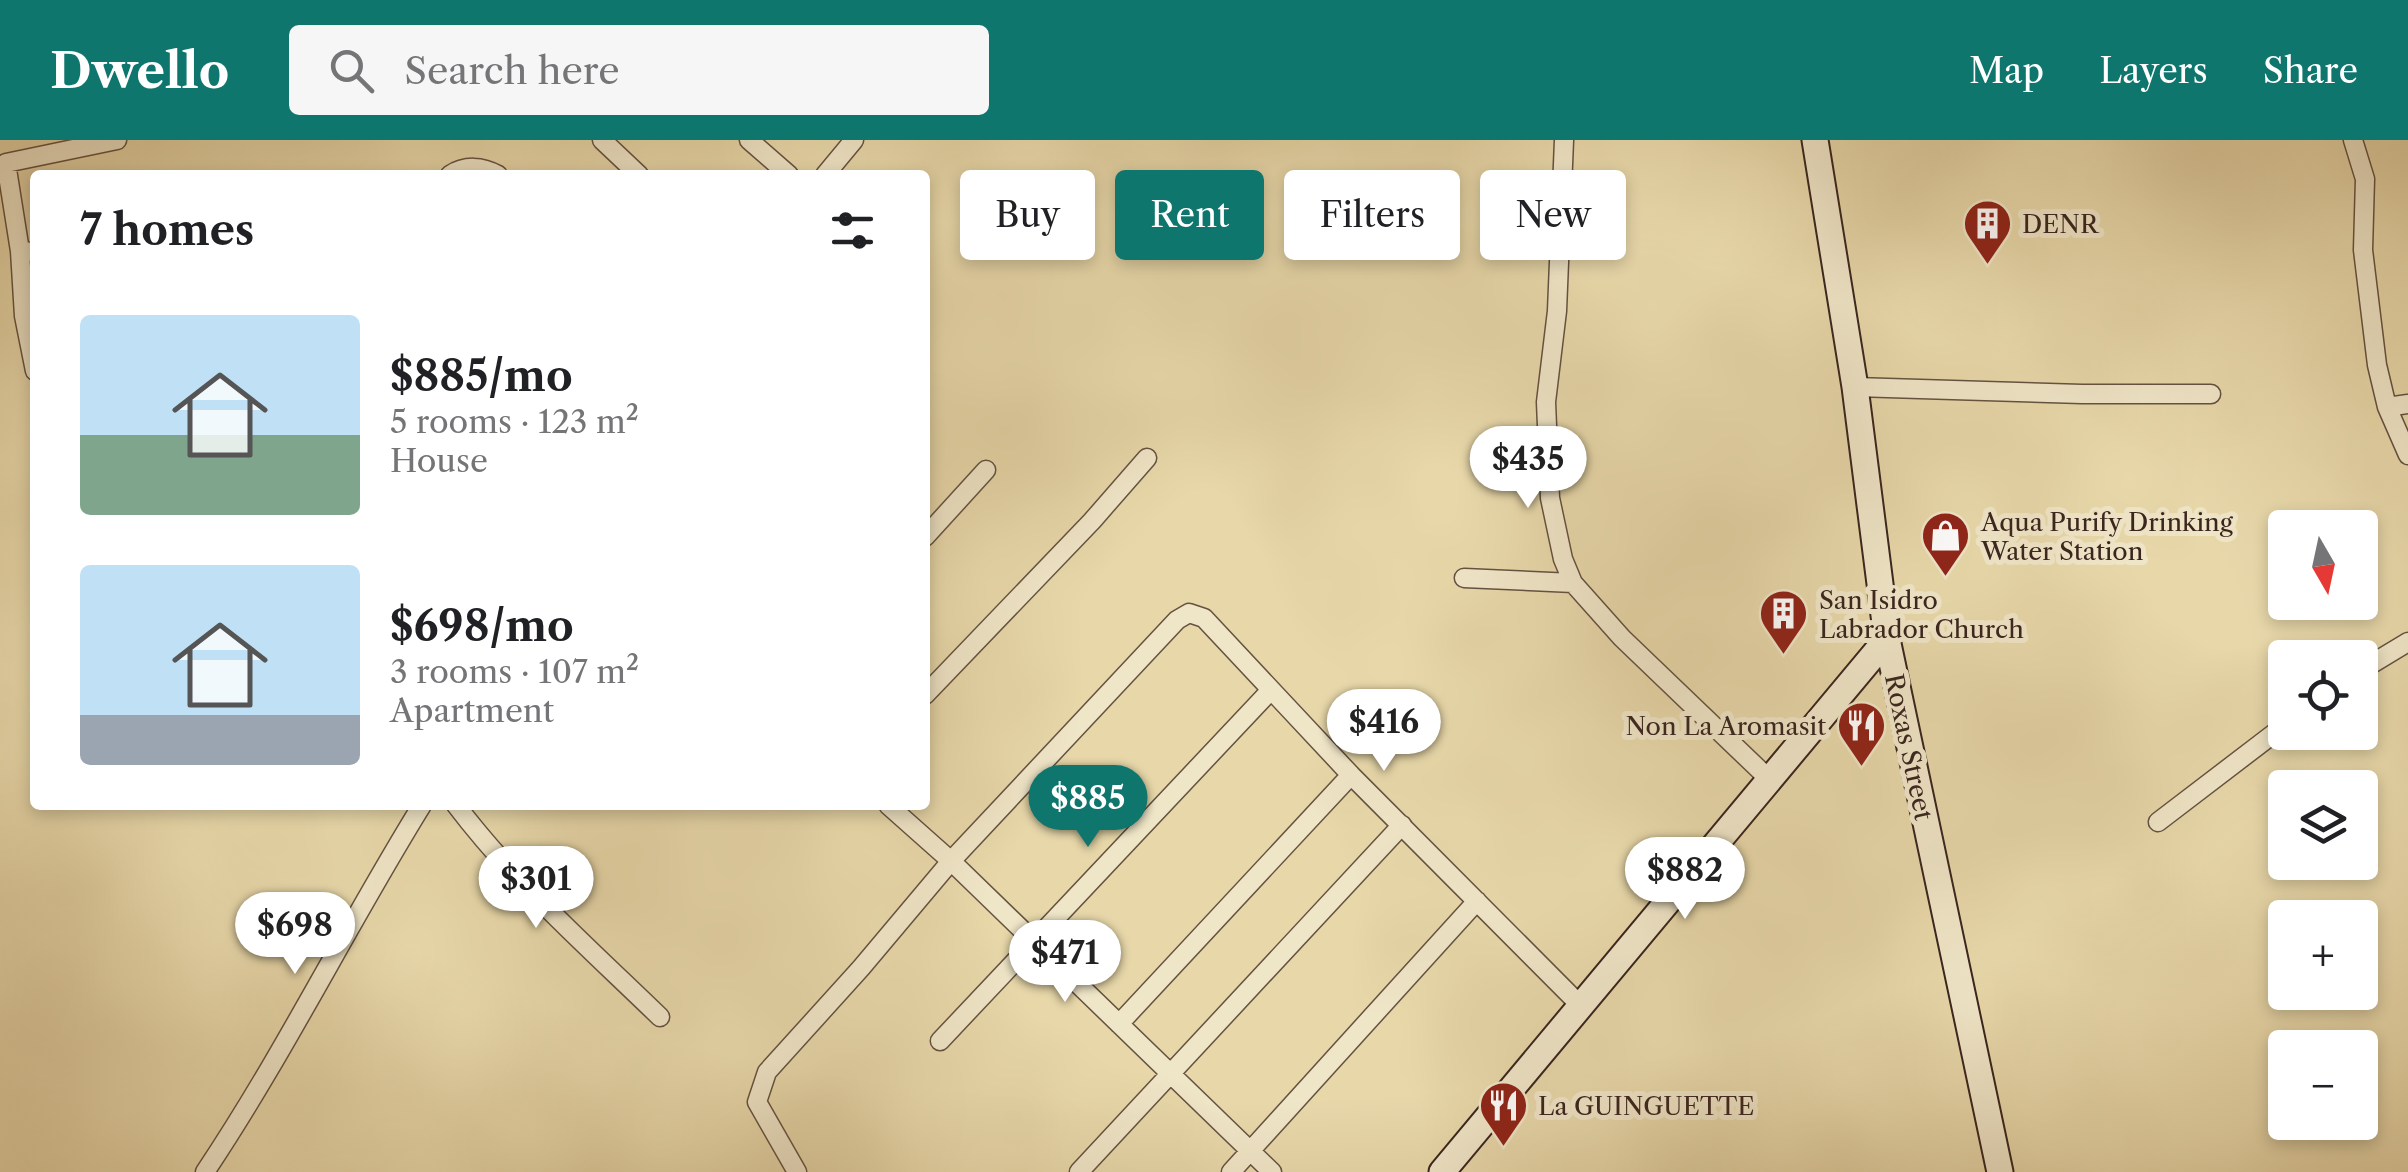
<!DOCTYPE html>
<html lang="en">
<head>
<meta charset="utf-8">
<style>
	body { margin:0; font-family:"Libre Caslon Text",serif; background:#f6f6f6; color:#202124; height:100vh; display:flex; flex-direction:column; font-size:38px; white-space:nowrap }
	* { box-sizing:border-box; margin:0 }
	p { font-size:32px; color:#757577 }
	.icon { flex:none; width:55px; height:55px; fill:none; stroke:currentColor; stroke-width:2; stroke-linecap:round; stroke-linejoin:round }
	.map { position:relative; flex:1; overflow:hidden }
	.drawer { position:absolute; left:30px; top:30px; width:900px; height:640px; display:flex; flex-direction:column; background:#fff; border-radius:10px; box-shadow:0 5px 15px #0003 }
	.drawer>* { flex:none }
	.hud { position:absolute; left:960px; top:30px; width:950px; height:90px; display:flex; gap:20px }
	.needle { width:65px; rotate:171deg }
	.controls { position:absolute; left:2268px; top:370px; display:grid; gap:20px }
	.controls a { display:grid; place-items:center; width:110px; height:110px; border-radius:10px; background:#fff; box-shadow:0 5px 15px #0003; font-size:50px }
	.price { position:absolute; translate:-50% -85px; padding:0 22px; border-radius:35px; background:#fff; color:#222; font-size:32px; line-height:65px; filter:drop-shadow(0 2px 5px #0008) }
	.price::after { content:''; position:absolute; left:50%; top:60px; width:30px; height:22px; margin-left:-15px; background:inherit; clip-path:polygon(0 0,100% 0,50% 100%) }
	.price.selected { background:#0f766e; color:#fff }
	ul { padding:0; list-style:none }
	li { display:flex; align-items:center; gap:30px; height:250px; padding:0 50px }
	li span { display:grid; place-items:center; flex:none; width:280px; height:200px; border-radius:10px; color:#555 }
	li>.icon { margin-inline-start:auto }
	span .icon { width:120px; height:120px; fill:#fffc; stroke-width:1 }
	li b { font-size:42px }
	h2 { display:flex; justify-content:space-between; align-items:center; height:120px; padding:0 50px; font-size:42px }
	.pill { padding:0 35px; border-radius:10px; background:#fff; box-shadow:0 5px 15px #0003; font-size:35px; line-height:90px }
	.pill.selected { background:#0f766e; color:#fff }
	header { display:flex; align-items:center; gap:60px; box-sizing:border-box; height:140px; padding:0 50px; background:#0f766e; color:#fff }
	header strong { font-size:48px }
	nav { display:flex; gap:55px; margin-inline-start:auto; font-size:35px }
	.search { width:700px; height:90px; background:#f6f6f6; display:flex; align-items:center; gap:25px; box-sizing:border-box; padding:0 35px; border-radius:10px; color:#757577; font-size:38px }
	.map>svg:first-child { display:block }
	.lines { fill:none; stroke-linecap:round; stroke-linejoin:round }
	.street-casing { stroke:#655241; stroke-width:21 }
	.secondary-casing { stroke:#3a251e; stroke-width:29 }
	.street { stroke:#efe5c7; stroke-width:18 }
	.secondary { stroke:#efe5c7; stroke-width:25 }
	.labels { text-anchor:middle; stroke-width:10; stroke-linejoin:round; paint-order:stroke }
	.poi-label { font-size:25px; fill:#3a251e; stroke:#efe5c7; text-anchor:start }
	.street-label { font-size:25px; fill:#3a251e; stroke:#efe5c7 }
</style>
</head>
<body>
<header>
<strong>Dwello</strong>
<div class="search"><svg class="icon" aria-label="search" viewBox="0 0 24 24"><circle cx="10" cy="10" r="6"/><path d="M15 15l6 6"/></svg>Search here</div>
<nav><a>Map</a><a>Layers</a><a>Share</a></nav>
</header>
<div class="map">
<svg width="2408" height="1032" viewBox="0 0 2408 1032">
	<rect width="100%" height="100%" fill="#e7d7a9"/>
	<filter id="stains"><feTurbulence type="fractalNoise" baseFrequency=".002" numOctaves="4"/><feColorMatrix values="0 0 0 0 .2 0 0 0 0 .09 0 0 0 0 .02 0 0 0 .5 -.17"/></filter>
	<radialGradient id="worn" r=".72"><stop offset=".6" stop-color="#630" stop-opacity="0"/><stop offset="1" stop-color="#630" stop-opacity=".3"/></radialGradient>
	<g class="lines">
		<defs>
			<path id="street" d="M 602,0 L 639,35
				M 749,0 L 789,35
				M 1564,0 L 1557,171 L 1546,262 L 1550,358 L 1563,419 L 1573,443 L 1622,498 L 1769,639
				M 2353,0 L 2365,39 L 2363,110 L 2377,225 L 2387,267 L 2408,315
				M 450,35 C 465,25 482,26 498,35
				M 825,35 L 854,0
				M 20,111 L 24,176 L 35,231
				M 35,112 L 20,111 L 6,23 L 117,0
				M 1855,247 L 2082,254 L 2211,254
				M 2387,267 L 2408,264
				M 925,397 L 986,330
				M 1464,438 L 1573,443
				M 2360,531 L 2408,502
				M 925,555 L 1092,381 L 1147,318
				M 456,665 C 516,744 590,809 660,877
				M 888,665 L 951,721 L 1272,1032
				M 2158,682 L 2285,585
				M 1119,884 L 1351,635
				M 940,901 L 1270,551
				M 205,1032 C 284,914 347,786 422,665
				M 797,1032 L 757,962 L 767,932 L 861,828 L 951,721 L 1177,480 L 1189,473 L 1204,478 L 1351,635 L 1580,865
				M 1079,1032 L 1402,685
				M 1231,1032 L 1477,761"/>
			<path id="secondary" d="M 1815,0 L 1855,247 L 1887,499 L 2000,1032
				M 1442,1032 L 1887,499"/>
		</defs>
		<!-- street casing -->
		<use href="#street" class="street-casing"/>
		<!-- secondary casing -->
		<use href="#secondary" class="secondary-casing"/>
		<!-- street -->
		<use href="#street" class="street"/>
		<!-- secondary -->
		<use href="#secondary" class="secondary"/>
	</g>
	<!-- icons -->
	<defs>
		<symbol id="building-pin" viewBox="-11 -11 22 30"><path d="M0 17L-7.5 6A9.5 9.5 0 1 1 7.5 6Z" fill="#8f2418" stroke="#efe5c7"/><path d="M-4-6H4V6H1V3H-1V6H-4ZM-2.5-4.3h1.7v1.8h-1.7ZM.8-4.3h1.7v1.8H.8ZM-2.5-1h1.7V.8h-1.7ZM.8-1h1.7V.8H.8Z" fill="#fff"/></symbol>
		<symbol id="shop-pin" viewBox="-11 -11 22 30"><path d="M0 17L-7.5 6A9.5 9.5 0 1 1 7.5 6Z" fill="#8f2418" stroke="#efe5c7"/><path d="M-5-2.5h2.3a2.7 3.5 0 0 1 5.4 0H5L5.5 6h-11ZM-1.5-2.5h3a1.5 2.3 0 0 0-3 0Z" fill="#fff"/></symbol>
		<symbol id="restaurant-pin" viewBox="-11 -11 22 30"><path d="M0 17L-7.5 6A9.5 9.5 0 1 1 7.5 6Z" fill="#8f2418" stroke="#efe5c7"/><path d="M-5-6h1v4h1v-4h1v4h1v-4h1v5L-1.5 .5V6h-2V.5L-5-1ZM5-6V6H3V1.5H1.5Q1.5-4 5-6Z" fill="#fff"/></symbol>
	</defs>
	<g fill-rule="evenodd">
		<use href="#building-pin" x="1960" y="56" width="55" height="75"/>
		<use href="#shop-pin" x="1918" y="368" width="55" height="75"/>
		<use href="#building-pin" x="1756" y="446" width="55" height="75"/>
		<use href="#restaurant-pin" x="1834" y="558" width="55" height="75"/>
		<use href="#restaurant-pin" x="1476" y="938" width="55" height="75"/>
	</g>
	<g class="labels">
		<!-- poi labels -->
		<g class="poi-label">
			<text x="2022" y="93">DENR</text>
			<text x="1981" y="391">Aqua Purify Drinking<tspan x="1981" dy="29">Water Station</tspan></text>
			<text x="1819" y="469">San Isidro<tspan x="1819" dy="29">Labrador Church</tspan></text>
			<text x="1826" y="595" text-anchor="end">Non La Aromasit</text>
			<text x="1538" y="975">La GUINGUETTE</text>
		</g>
		<!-- street labels -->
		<g class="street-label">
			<text transform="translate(1909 607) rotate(78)" y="9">Roxas Street</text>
		</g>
	</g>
	<rect width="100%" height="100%" filter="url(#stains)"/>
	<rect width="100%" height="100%" fill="url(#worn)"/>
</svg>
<div class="controls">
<a><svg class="needle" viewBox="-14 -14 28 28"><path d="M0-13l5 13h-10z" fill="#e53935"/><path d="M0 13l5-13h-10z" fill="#757577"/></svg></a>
<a><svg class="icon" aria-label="locate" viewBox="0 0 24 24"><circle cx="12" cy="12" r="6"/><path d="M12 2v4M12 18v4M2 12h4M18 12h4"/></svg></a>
<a><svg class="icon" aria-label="layers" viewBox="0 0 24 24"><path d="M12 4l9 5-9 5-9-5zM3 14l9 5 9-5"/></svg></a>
<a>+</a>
<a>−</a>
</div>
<b class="price" style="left:1528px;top:371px">$435</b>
<b class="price" style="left:1384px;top:634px">$416</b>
<b class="price selected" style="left:1088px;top:710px">$885</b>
<b class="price" style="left:1685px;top:782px">$882</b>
<b class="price" style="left:536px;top:791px">$301</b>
<b class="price" style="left:295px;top:837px">$698</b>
<b class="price" style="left:1065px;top:865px">$471</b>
<div class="hud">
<a class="pill">Buy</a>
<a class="pill selected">Rent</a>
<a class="pill">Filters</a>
<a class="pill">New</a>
</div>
<section class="drawer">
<h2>7 homes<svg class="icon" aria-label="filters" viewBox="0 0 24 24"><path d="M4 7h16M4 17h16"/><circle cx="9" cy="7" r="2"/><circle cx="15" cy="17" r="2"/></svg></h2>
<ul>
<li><span style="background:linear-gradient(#bfe0f5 60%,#7fa58c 0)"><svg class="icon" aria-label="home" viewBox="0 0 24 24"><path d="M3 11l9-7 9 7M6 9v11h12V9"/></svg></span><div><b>$885/mo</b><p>5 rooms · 123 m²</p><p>House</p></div></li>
<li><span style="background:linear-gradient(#bfe0f5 75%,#9aa5b1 0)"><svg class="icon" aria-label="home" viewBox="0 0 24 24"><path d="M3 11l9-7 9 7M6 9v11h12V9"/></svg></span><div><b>$698/mo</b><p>3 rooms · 107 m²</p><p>Apartment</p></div></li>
</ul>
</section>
</div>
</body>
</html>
